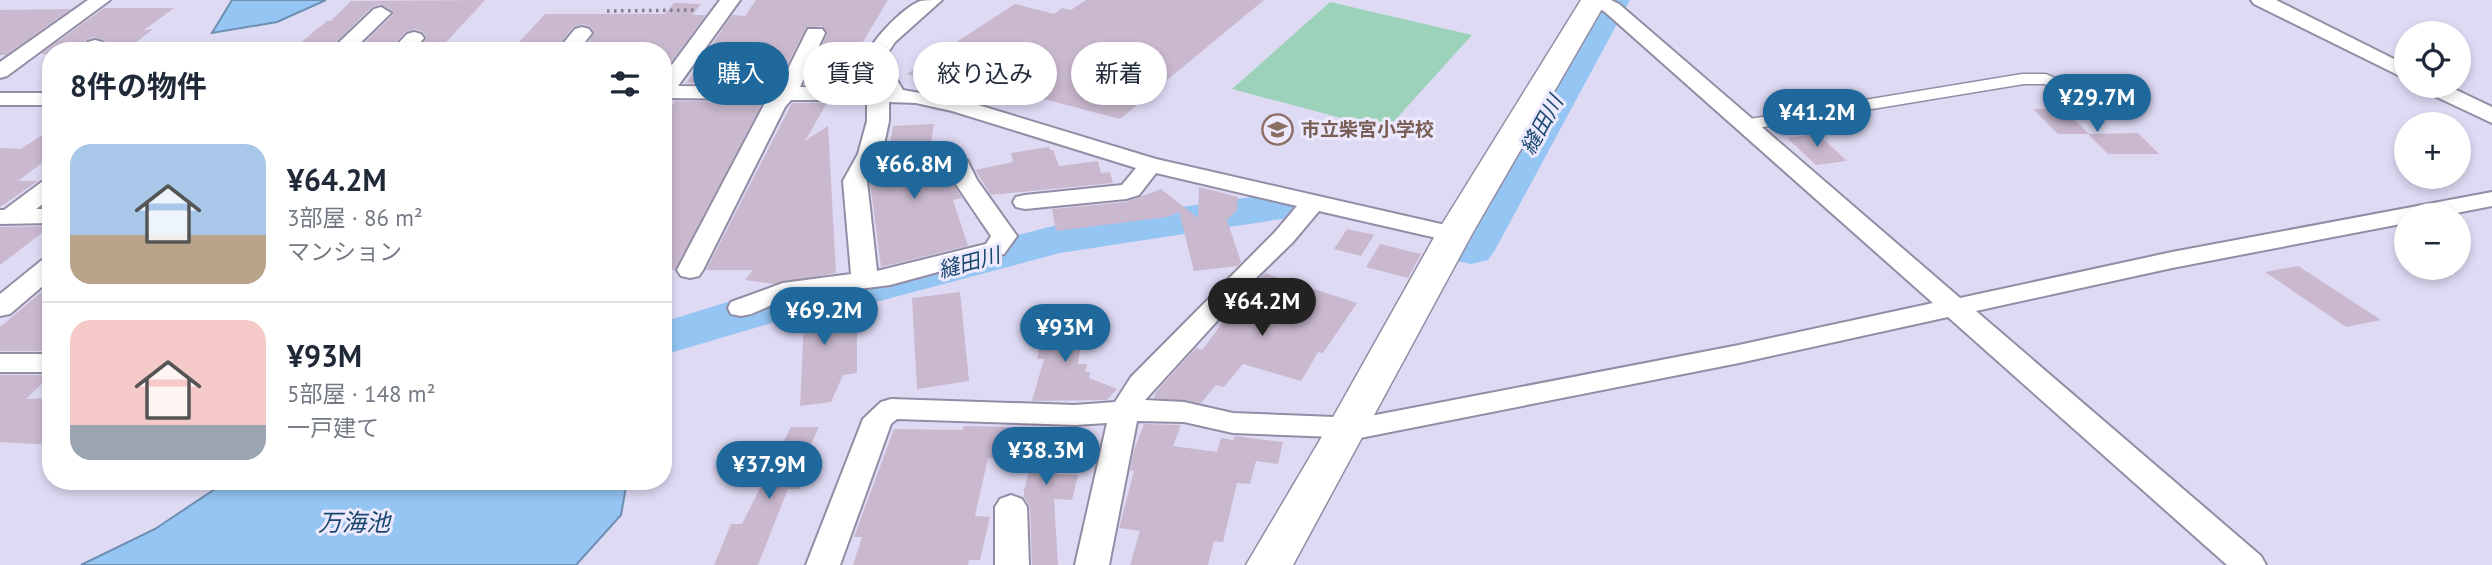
<!DOCTYPE html>
<html lang="ja">
<head>
<meta charset="utf-8">
<style>
	body { margin:0; font-family:"PT Sans","Noto Sans JP",sans-serif; background:#f2f2f3; color:#1f2937; height:100vh; display:flex; flex-direction:column; font-size:26px; white-space:nowrap }
	* { box-sizing:border-box; margin:0 }
	p { font-size:23px; color:#747a83 }
	.icon { flex:none; width:38px; height:38px; fill:none; stroke:currentColor; stroke-width:2; stroke-linecap:round; stroke-linejoin:round }
	.map { position:relative; flex:1; overflow:hidden }
	.panel { position:absolute; left:42px; top:42px; width:630px; height:448px; display:flex; flex-direction:column; background:#fff; border-radius:28px; box-shadow:0 4px 10px #0003 }
	.panel>* { flex:none }
	.top-card { position:absolute; left:693px; top:42px; width:665px; height:63px; display:flex; gap:14px }
	.tools { position:absolute; left:2394px; top:21px; display:grid; gap:14px }
	.tools a { display:grid; place-items:center; width:77px; height:77px; border-radius:50%; background:#fff; box-shadow:0 4px 10px #0003; font-size:35px }
	.price { position:absolute; translate:-50% -60px; padding:0 16px; border-radius:24px; background:#1e689b; color:#fff; font-size:23px; line-height:46px; filter:drop-shadow(0 2px 4px #0008) }
	.price::after { content:''; position:absolute; left:50%; top:42px; width:21px; height:16px; margin-left:-10px; background:inherit; clip-path:polygon(0 0,100% 0,50% 100%) }
	.price.on { background:#222; color:#fff }
	ul { padding:0; list-style:none }
	li { display:flex; align-items:center; gap:21px; height:175px; padding:0 28px }
	li+li { border-top:2px solid #e0e1e3 }
	li span { display:grid; place-items:center; flex:none; width:196px; height:140px; border-radius:21px; color:#555 }
	li>.icon { margin-inline-start:auto }
	span .icon { width:84px; height:84px; fill:#fffc; stroke-width:1 }
	li b { font-size:30px }
	h2 { display:flex; justify-content:space-between; align-items:center; height:84px; padding:0 28px; font-size:30px }
	.chip { padding:0 24px; border-radius:32px; background:#fff; box-shadow:0 4px 10px #0003; font-size:24px; line-height:63px }
	.chip.on { background:#1e689b; color:#fff }
	.map>svg:first-child { display:block }
	.green { fill:#9cd2b9 }
	.water { fill:#94c5f3; stroke:#6d8fb1; stroke-width:2 }
	.lines { fill:none; stroke-linecap:round; stroke-linejoin:round }
	.river { fill:#94c5f3; fill-rule:evenodd }
	.building { fill:#c9b8ce }
	.lane-casing { stroke:#928da5; stroke-width:13 }
	.street-casing { stroke:#928da5; stroke-width:4 }
	.secondary-casing { stroke:#928da5; stroke-width:3 }
	.path { stroke:#817e90; stroke-width:3.5; stroke-dasharray:2.5 4.5; stroke-linecap:butt }
	.lane { stroke:#fff; stroke-width:10 }
	.street { fill:#fff; fill-rule:evenodd }
	.secondary { fill:#fff; fill-rule:evenodd }
	.labels { text-anchor:middle; stroke-width:6; stroke-linejoin:round; paint-order:stroke }
	.education-label { font-size:19px; font-weight:bold; fill:#785e54; stroke:#ece8fd; text-anchor:start }
	.water-label { font-size:21px; font-style:italic; fill:#1a476d; stroke:#ece8fd }
	.near-water-label { font-size:24px; font-style:italic; fill:#1a476d; stroke:#ece8fd }
</style>
</head>
<body>
<div class="map">
<svg width="2492" height="565" viewBox="0 0 2492 565">
	<rect width="100%" height="100%" fill="#dfdaf4"/>
	<!-- green -->
	<path class="green" d="M 1330,2 L 1472,35 L 1386,130 L 1232,89 Z"/>
	<!-- water -->
	<path class="water" d="M 232,0 L 326,0 L 277,22 L 212,33 Z
		M 227,481 L 627,481 L 621,515 L 576,565 L 81,565 L 155,529 Z"/>
	<g class="lines">
		<!-- river -->
		<path class="river" d="M 1594,0 L 1630,0 L 1495,250 L 1488,260 L 1471,264 L 1454,260 L 1447,250 Z
			M 1279,193 L 1295,197 L 1302,207 L 1295,217 L 1060,253 L 876,302 L 824,306 L 795,313 L 772,323 L 663,355 L 663,322 L 779,286 L 824,276 L 875,272 L 1057,225 Z"/>
	</g>
	<!-- building -->
	<path class="building" d="M 485,0 L 438,51 L 417,51 L 427,38 L 423,32 L 415,29 L 405,32 L 388,51 L 356,51 L 393,15 L 392,11 L 380,4 L 372,7 L 327,51 L 290,51 L 327,21 L 331,21 L 351,1 Z
		M 756,0 L 888,0 L 837,85 L 804,84 L 827,34 L 822,26 L 806,28 L 777,84 L 686,83 L 732,15 L 745,16 Z
		M 1086,0 L 1264,0 L 1120,119 L 1036,97 L 1043,92 L 959,72 L 941,84 L 907,74 L 1015,4 L 1054,14 L 1062,8 L 1071,10 Z
		M 674,3 L 701,4 L 692,15 L 706,15 L 671,62 L 663,62 L 663,51 L 582,51 L 595,33 L 591,27 L 583,24 L 573,27 L 555,51 L 511,51 L 545,14 L 665,14 Z
		M 104,8 L 174,8 L 144,30 L 153,29 L 125,51 L 105,51 L 108,46 L 104,40 L 94,37 L 86,40 L 78,51 L 51,51 L 51,54 L 41,54 Z
		M 71,9 L 6,55 L 0,55 L 0,10 Z
		M 675,101 L 763,102 L 675,270 L 663,270 L 663,123 L 667,118 L 664,118 Z
		M 792,103 L 827,103 L 805,141 L 828,126 L 836,273 L 774,284 L 745,280 L 753,270 L 706,270 Z
		M 2033,109 L 2064,109 L 2089,134 L 2138,133 L 2159,154 L 2108,154 L 2088,134 L 2058,134 Z
		M 934,124 L 931,143 L 934,172 L 937,177 L 948,175 L 962,198 L 953,200 L 968,246 L 881,267 L 870,182 L 883,157 L 888,157 L 893,126 Z
		M 51,129 L 51,156 L 18,181 L 38,181 L 0,207 L 0,148 L 21,149 Z
		M 1818,134 L 1847,161 L 1816,165 L 1787,138 Z
		M 1049,147 L 1050,150 L 1053,150 L 1059,166 L 1098,161 L 1101,173 L 1110,172 L 1113,183 L 991,195 L 975,170 L 1013,162 L 1011,153 Z
		M 1199,187 L 1238,197 L 1237,210 L 1227,220 L 1241,262 L 1238,266 L 1194,271 L 1179,212 L 1167,217 L 1056,231 L 1052,209 L 1126,202 L 1161,189 L 1198,218 Z
		M 51,226 L 0,265 L 0,227 Z
		M 1347,229 L 1374,235 L 1361,256 L 1334,249 Z
		M 1380,244 L 1421,254 L 1408,278 L 1366,267 Z
		M 2298,266 L 2381,320 L 2346,327 L 2265,272 Z
		M 1265,273 L 1357,303 L 1323,353 L 1318,352 L 1301,381 L 1243,364 L 1224,387 L 1216,385 L 1201,403 L 1154,398 L 1156,392 L 1196,348 L 1202,350 L 1238,302 Z
		M 51,284 L 51,351 L 0,351 L 0,327 Z
		M 960,292 L 969,381 L 917,389 L 912,298 Z
		M 830,295 L 832,309 L 853,306 L 852,323 L 857,322 L 857,373 L 843,375 L 831,402 L 800,406 L 804,323 L 786,325 L 789,301 Z
		M 1047,313 L 1081,314 L 1076,337 L 1079,337 L 1078,344 L 1081,344 L 1078,364 L 1087,364 L 1085,372 L 1090,372 L 1089,378 L 1117,389 L 1107,400 L 1032,401 L 1044,359 L 1037,359 Z
		M 0,375 L 51,375 L 26,399 L 51,398 L 51,445 L 0,442 Z
		M 1144,424 L 1181,425 L 1173,446 L 1217,452 L 1221,438 L 1233,440 L 1235,436 L 1283,442 L 1278,464 L 1256,461 L 1250,484 L 1237,483 L 1223,542 L 1214,541 L 1208,565 L 1130,565 L 1140,531 L 1119,528 L 1134,471 L 1130,470 L 1134,450 Z
		M 964,426 L 1011,427 L 1003,459 L 988,458 L 975,516 L 990,517 L 980,560 L 969,560 L 968,565 L 853,565 L 862,537 L 854,537 L 894,429 L 962,430 Z
		M 791,427 L 819,427 L 805,457 L 813,457 L 799,489 L 788,489 L 758,565 L 714,565 L 731,524 L 742,524 Z
		M 1022,427 L 1076,428 L 1055,474 L 1078,475 L 1072,500 L 1054,499 L 1058,565 L 1032,565 L 1030,507 L 1024,497 L 1024,490 L 1032,460 L 1023,459 Z"/>
	<g class="lines">
		<defs>
			<path id="lane" d="M 1744,125 L 2023,79 L 2045,79 L 2064,87"/>
			<path id="street" d="M 88,0 L 110,0 L 7,76 L 0,78 L 0,62 Z
				M 720,0 L 740,0 L 678,86 L 779,87 L 808,29 L 822,29 L 825,33 L 800,87 L 881,88 L 866,61 C 867,43 903,8 920,1 C 925,0 935,0 942,0 L 895,42 L 887,54 L 888,65 L 903,90 L 965,101 L 1156,159 L 1463,229 L 1467,234 L 1463,239 L 1454,242 L 1319,211 L 1293,242 L 1258,276 L 1145,400 L 1184,402 L 1233,413 L 1360,418 L 1739,345 L 1933,303 L 1605,12 L 1587,0 L 1611,0 L 1619,4 L 1960,298 L 2172,252 L 2492,192 L 2492,206 L 2446,215 L 2406,215 L 2406,223 L 2172,268 L 1976,311 L 2261,556 L 2266,565 L 2227,565 L 1948,317 L 1739,363 L 1360,438 L 1233,433 L 1184,422 L 1137,421 L 1109,565 L 1075,565 L 1107,423 L 1075,425 L 897,419 L 891,424 L 840,565 L 806,565 L 863,419 L 881,402 L 891,399 L 1075,405 L 1115,402 L 1131,377 L 1275,232 L 1297,206 L 1156,173 L 1139,195 L 1126,199 L 1025,209 L 1016,207 L 1013,202 L 1016,197 L 1025,195 L 1122,185 L 1136,168 L 952,111 L 916,103 L 889,102 L 889,121 L 882,154 L 867,181 L 877,271 L 986,244 L 991,236 L 953,180 L 947,165 L 951,160 L 967,160 L 977,180 L 1017,236 L 1004,254 L 890,285 L 788,298 L 751,314 L 741,316 L 731,314 L 728,308 L 731,302 L 783,283 L 851,274 L 843,181 L 858,154 L 867,121 L 867,100 L 791,100 L 785,107 L 703,270 L 699,276 L 690,278 L 681,276 L 677,270 L 767,99 L 663,98 L 663,77 Z
				M 2251,0 L 2276,0 L 2406,65 L 2406,79 L 2254,4 Z
				M 381,7 L 391,13 L 352,51 L 330,51 L 374,9 Z
				M 582,27 L 589,29 L 592,33 L 578,51 L 557,51 L 575,29 Z
				M 414,32 L 421,34 L 424,38 L 413,51 L 391,51 L 407,34 Z
				M 95,40 L 102,42 L 105,46 L 102,51 L 80,51 L 88,42 Z
				M 2421,86 L 2448,86 L 2492,107 L 2492,123 L 2424,91 Z
				M 0,93 L 51,93 L 51,105 L 0,105 Z
				M 51,179 L 51,198 L 36,209 L 51,209 L 51,223 L 0,224 L 0,210 L 4,210 L 43,181 Z
				M 51,257 L 51,279 L 10,314 L 0,316 L 0,294 L 42,260 Z
				M 0,354 L 51,354 L 51,372 L 0,372 Z
				M 1011,495 L 1022,499 L 1027,507 L 1029,565 L 995,565 L 995,507 L 1000,499 Z"/>
			<path id="secondary" d="M 1581,0 L 1607,0 L 1472,234 L 1293,565 L 1246,565 L 1327,428 L 1436,234 Z"/>
		</defs>
		<!-- lane casing -->
		<use href="#lane" class="lane-casing"/>
		<!-- street casing -->
		<use href="#street" class="street-casing"/>
		<!-- secondary casing -->
		<use href="#secondary" class="secondary-casing"/>
		<!-- path -->
		<path class="path" d="M 607,11 L 697,10"/>
		<!-- lane -->
		<use href="#lane" class="lane"/>
		<!-- street -->
		<use href="#street" class="street"/>
		<!-- secondary -->
		<use href="#secondary" class="secondary"/>
	</g>
	<!-- icons -->
	<defs>
		<symbol id="school-ring" viewBox="-11 -11 22 22"><circle r="9.5" fill="#ece8fd" stroke="#8d6e63" stroke-width="1.5"/><path d="M0-5L7-2L0 1L-7-2ZM-4 1L0 2.5L4 1V4Q0 6-4 4Z" fill="#8d6e63"/></symbol>
	</defs>
	<g fill-rule="evenodd">
		<use href="#school-ring" x="1260" y="112" width="35" height="35"/>
	</g>
	<g class="labels">
		<!-- education labels -->
		<g class="education-label">
			<text x="1301" y="136">市立柴宮小学校</text>
		</g>
		<!-- water labels -->
		<g class="water-label">
			<text transform="translate(1542 125) rotate(-61)" y="7">縫田川</text>
			<text transform="translate(969 263) rotate(-15)" y="7">縫田川</text>
		</g>
		<!-- near-water labels -->
		<g class="near-water-label">
			<text x="354" y="531">万海池</text>
		</g>
	</g>
</svg>
<div class="tools">
<a><svg class="icon" aria-label="locate" viewBox="0 0 24 24"><circle cx="12" cy="12" r="6"/><path d="M12 2v4M12 18v4M2 12h4M18 12h4"/></svg></a>
<a>+</a>
<a>−</a>
</div>
<b class="price" style="left:2097px;top:134px">¥29.7M</b>
<b class="price" style="left:1817px;top:149px">¥41.2M</b>
<b class="price" style="left:914px;top:201px">¥66.8M</b>
<b class="price on" style="left:1262px;top:338px">¥64.2M</b>
<b class="price" style="left:824px;top:347px">¥69.2M</b>
<b class="price" style="left:1065px;top:364px">¥93M</b>
<b class="price" style="left:1046px;top:487px">¥38.3M</b>
<b class="price" style="left:769px;top:501px">¥37.9M</b>
<div class="top-card">
<a class="chip on">購入</a>
<a class="chip">賃貸</a>
<a class="chip">絞り込み</a>
<a class="chip">新着</a>
</div>
<section class="panel">
<h2>8件の物件<svg class="icon" aria-label="filters" viewBox="0 0 24 24"><path d="M4 7h16M4 17h16"/><circle cx="9" cy="7" r="2"/><circle cx="15" cy="17" r="2"/></svg></h2>
<ul>
<li><span style="background:linear-gradient(#a9c7e8 65%,#b9a48a 0)"><svg class="icon" aria-label="home" viewBox="0 0 24 24"><path d="M3 11l9-7 9 7M6 9v11h12V9"/></svg></span><div><b>¥64.2M</b><p>3部屋 · 86 m²</p><p>マンション</p></div></li>
<li><span style="background:linear-gradient(#f6c9c9 75%,#9aa5b1 0)"><svg class="icon" aria-label="home" viewBox="0 0 24 24"><path d="M3 11l9-7 9 7M6 9v11h12V9"/></svg></span><div><b>¥93M</b><p>5部屋 · 148 m²</p><p>一戸建て</p></div></li>
</ul>
</section>
</div>
</body>
</html>
